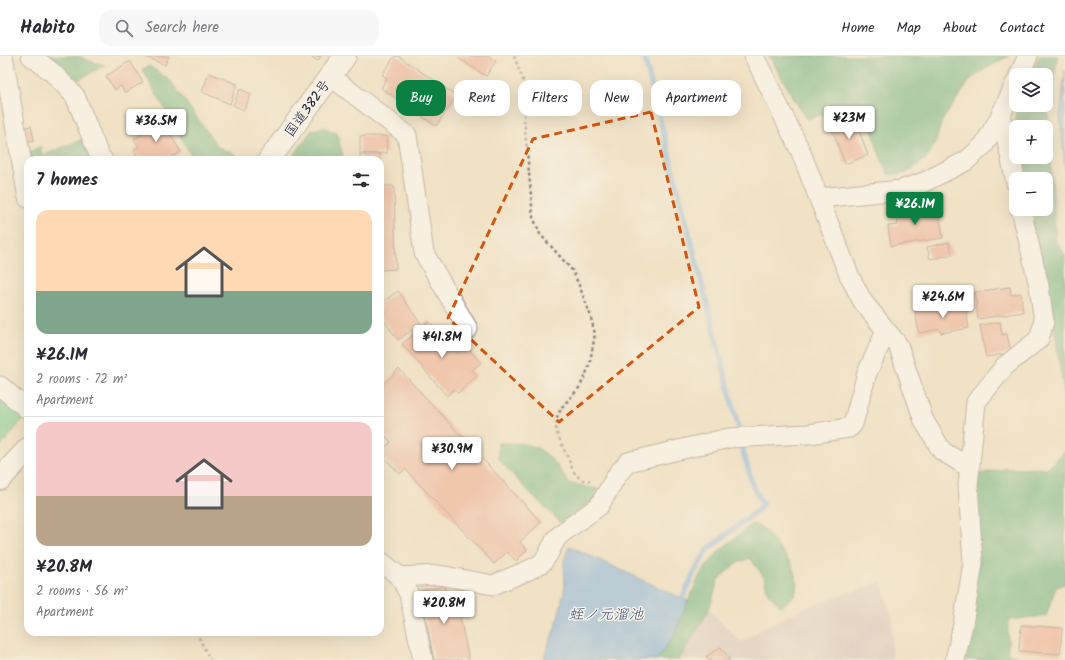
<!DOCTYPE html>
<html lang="en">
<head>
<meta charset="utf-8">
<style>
	body { margin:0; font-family:Kalam,"Klee One",sans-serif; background:#f7f7f7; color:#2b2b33; height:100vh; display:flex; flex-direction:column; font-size:15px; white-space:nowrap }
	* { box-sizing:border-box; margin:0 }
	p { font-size:13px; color:#7c7c81 }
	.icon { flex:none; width:22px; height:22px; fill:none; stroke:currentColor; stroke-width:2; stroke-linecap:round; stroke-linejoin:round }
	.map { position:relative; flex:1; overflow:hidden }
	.details { position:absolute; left:24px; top:100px; width:360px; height:480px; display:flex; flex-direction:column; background:#fff; border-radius:12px; box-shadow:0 4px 16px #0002 }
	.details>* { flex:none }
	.top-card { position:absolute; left:396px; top:24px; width:380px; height:36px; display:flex; gap:8px }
	.fabs { position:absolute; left:1009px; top:12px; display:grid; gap:8px }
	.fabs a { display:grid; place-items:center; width:44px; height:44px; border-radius:8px; background:#fff; box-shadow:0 4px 16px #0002; font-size:20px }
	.price { position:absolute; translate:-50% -34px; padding:0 9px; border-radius:4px; background:#fff; color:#222; font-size:13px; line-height:26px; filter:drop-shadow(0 1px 2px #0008) }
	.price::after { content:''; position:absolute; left:50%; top:24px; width:12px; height:9px; margin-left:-6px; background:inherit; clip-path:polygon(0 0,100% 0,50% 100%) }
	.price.current { background:#0b8043; color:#fff }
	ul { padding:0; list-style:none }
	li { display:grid; align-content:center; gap:8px; height:212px; padding:0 12px }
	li+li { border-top:1px solid #e1e1e2 }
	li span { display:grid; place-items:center; height:124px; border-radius:12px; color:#555 }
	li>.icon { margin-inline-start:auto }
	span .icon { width:72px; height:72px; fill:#fffc; stroke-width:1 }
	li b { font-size:17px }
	h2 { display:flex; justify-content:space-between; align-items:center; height:48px; padding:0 12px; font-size:17px }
	.tag { padding:0 14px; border-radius:12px; background:#fff; box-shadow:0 4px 16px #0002; font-size:14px; line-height:36px }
	.tag.current { background:#0b8043; color:#fff }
	header { display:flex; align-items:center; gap:24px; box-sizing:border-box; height:56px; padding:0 20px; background:#fff; border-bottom:1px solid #e1e1e2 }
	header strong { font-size:19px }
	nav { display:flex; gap:22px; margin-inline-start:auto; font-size:14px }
	.search { width:280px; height:36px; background:#f7f7f7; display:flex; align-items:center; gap:10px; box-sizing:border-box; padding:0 14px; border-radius:12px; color:#7c7c81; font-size:15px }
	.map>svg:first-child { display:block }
	.industrial { fill:#d2bfc1 }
	.green { fill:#72cd94; stroke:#4a7868 }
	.forest { fill:#5db07e; stroke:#40695c }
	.water { fill:#78b0e7; stroke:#4d6991 }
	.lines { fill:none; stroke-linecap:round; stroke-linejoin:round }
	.stream { stroke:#78b0e7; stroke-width:5.5 }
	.building { fill:#efa691 }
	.minor-casing { stroke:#8a8280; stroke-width:21 }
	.highway-casing { stroke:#8a8280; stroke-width:24 }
	.path { stroke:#8a8280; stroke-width:2.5; stroke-dasharray:3 3; stroke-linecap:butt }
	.minor { stroke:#fff; stroke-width:19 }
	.highway { stroke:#fff; stroke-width:22 }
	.marked { fill:none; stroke:#d45411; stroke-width:3; stroke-dasharray:8 5; stroke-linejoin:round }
	.labels { text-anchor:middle; stroke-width:3; stroke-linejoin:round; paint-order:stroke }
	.street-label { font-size:14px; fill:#22223b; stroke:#f7f3e8 }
	.water-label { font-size:15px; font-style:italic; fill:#405477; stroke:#f7f3e8 }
</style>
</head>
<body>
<header>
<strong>Habito</strong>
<div class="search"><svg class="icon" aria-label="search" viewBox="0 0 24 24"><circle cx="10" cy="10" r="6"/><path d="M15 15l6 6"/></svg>Search here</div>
<nav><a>Home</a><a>Map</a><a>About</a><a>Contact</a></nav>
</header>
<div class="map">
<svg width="1065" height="604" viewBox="0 0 1065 604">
	<rect width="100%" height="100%" fill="#f7f3e8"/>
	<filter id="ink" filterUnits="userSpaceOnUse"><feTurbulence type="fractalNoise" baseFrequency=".025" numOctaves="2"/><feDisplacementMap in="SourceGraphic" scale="8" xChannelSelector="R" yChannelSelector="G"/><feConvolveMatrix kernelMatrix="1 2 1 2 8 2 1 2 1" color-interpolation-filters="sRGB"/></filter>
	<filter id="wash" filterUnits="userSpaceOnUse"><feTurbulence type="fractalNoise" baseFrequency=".012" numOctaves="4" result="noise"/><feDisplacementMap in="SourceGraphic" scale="16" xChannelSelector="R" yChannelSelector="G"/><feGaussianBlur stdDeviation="0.9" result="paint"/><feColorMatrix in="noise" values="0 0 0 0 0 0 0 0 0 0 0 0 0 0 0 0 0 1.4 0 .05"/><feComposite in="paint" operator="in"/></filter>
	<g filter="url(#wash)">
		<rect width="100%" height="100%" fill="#f1e1c5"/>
		<!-- industrial -->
		<path class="industrial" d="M 881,526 L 892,561 L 892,604 L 679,604 L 709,554 L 741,586 L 768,569 L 809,550 Z"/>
		<!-- green -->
		<path class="green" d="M 0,339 L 24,362 L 0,391 Z"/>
		<!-- forest -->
		<path class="forest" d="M 43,0 L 79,0 L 89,5 L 105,9 L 78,24 Z
			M 769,0 L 1009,0 L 987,12 L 971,23 L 942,65 L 935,88 L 927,102 L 907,117 L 889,119 L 879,98 L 870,67 L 853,50 L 806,63 Z
			M 1039,0 L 1058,0 L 1048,54 L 1056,184 L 1065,199 L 1065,343 L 1053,266 L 1029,153 L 1046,153 L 1046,123 L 1022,123 L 1018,101 L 1046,101 L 1046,71 L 1016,71 L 1016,93 L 1012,74 L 1018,49 L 1046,49 L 1046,19 L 1030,19 Z
			M 149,10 L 170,24 L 218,91 L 237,99 L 233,104 L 194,104 L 142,13 Z
			M 324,71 L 337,77 L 343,100 L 341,104 L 290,104 L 312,74 Z
			M 83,83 L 90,104 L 30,104 L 29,96 L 41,90 L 42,100 Z
			M 498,387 C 510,387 524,386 535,391 C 551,398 560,414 569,427 L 598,433 L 597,441 L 561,467 L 523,430 L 498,402 Z
			M 1065,393 L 1065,528 L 1056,531 L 1046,560 L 1008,564 L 1008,598 L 1028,604 L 962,604 L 979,418 L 1003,413 L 1048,412 L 1062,398 Z
			M 752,468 L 763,472 L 791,507 L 798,528 L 795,539 L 781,551 L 768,538 L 764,521 L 750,502 L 735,508 L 718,524 L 709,554 L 679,604 L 657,604 L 674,578 L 700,518 L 720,494 Z"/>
		<!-- water -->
		<path class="water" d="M 1065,14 L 1065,113 L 1060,61 Z
			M 569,490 L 688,545 L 674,578 L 657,604 L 543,604 L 557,566 L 565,530 L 564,505 Z"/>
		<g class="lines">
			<!-- stream -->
			<path class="stream" d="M 644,0 L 739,373
				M 682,543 L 695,515 L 708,493 L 758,454 L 762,448 L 753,430 L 740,385"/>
		</g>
		<g id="blocks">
			<!-- building -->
			<path class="building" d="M 144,0 L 169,0 L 165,9 Z
				M 310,0 L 321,0 L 318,5 Z
				M 395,0 L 398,0 L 457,40 L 436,70 L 381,32 L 387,22 L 382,19 Z
				M 460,0 L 488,0 L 496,5 L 486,20 L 458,2 Z
				M 130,5 L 143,26 L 125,37 L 121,30 L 115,34 L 106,20 Z
				M 209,17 L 237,28 L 230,48 L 202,36 Z
				M 240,33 L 251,38 L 244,54 L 233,49 Z
				M 853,59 L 868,99 L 845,108 L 830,68 Z
				M 152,66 L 155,71 L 163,66 L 181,96 L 167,104 L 146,104 L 144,100 L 139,103 L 134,94 L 139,91 L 134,83 L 144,77 L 141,71 Z
				M 31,70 L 34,84 L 25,86 L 22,72 Z
				M 360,80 L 386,80 L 387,97 L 360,98 Z
				M 360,99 L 380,99 L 380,104 L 360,104 Z
				M 380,130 L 394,130 L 396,213 L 380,214 Z
				M 909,148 L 910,156 L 938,152 L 943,182 L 891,190 L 888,170 L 898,169 L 895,150 Z
				M 949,186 L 952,199 L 930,203 L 927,191 Z
				M 1010,231 L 1011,239 L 1021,237 L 1023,256 L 978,263 L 975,236 Z
				M 398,235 L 421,268 L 398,284 L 380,259 L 380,248 Z
				M 965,247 L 969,272 L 941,277 L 940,273 L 919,277 L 915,255 Z
				M 429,265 L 458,298 L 466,290 L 481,307 L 472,314 L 477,320 L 458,337 L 454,333 L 447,340 L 402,288 Z
				M 1000,266 L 1002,279 L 1007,278 L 1011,297 L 986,301 L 980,269 Z
				M 399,313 L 541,466 L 520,486 L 527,494 L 516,505 L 507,496 L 494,508 L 405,413 L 400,418 L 380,397 L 391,386 L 380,374 L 380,331 Z
				M 445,530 L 447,540 L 455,538 L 469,604 L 434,604 L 420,535 Z
				M 1021,569 L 1062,572 L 1060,598 L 1019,595 Z
				M 721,591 L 730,604 L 708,604 L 706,601 Z"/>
		</g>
	</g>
	<g filter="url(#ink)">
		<use href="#blocks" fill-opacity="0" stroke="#8a8280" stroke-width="1"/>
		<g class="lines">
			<defs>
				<path id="minor" d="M 3,0 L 28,142
					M 31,0 L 52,16 L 75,40 L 99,99 L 103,104
					M 754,0 L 800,94 L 849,219 L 863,246 L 898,289 L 924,365 L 942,395 L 970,412
					M 1019,19 L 1028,0
					M 330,20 L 407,79 L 424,197 L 468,273
					M 1016,26 L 1000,61 L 1006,80 L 1016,127
					M 819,142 L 901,134 L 924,126 L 966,105 L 984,89 L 1000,61
					M 0,330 L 27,353 L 28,352
					M 380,505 L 400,521 L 409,538 L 423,604
					M 400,521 L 439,519 L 493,529 L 529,514 L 542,507 L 547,500 L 556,483 L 562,477 L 599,450 L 617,419 L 628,406 L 729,382 L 809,378 L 849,372 L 853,368 L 867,317 L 886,275
					M 955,604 L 963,568 L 973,507 L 968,429 L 976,346 L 1005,310 L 1039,283 L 1044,266 L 1039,230 L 1021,153"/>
				<path id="highway" d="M 269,104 L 345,0
					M 0,423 L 28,393"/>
			</defs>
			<!-- minor casing -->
			<use href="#minor" class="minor-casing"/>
			<!-- highway casing -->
			<use href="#highway" class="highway-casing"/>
			<!-- path -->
			<path class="path" d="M 514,0 L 526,32 L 524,62 L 533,161 L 540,178 L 572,214 L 579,229 L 590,258 L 595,278 L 590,306 L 585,321 L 579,332 L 562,351 L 556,363 L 556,375 L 575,418 L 582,424 L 592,425
				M 196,576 L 210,604"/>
			<!-- minor -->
			<use href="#minor" class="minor"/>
			<!-- highway -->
			<use href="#highway" class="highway"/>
		</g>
	</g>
	<!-- marked area -->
	<path d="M0 0H1065V604H0ZM 651,56 L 699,251 L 559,366 L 448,262 L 533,83 Z" fill="#f1e1c5" fill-opacity=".55" fill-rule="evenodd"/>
	<path class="marked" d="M 651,56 L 699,251 L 559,366 L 448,262 L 533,83 Z"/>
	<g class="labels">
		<!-- street labels -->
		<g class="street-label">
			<text transform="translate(307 52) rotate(-54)" y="5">国道382号</text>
		</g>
		<!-- water labels -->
		<g class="water-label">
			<text x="606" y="563">蛭ノ元溜池</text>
		</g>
	</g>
</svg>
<div class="fabs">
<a><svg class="icon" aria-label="layers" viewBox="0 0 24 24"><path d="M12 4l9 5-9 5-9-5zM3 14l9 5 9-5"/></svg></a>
<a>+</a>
<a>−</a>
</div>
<b class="price" style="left:849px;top:84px">¥23M</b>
<b class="price" style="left:156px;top:87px">¥36.5M</b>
<b class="price current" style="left:915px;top:170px">¥26.1M</b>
<b class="price" style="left:943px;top:263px">¥24.6M</b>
<b class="price" style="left:442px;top:303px">¥41.8M</b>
<b class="price" style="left:452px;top:415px">¥30.9M</b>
<b class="price" style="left:444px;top:569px">¥20.8M</b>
<div class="top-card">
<a class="tag current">Buy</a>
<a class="tag">Rent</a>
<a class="tag">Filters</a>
<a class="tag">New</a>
<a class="tag">Apartment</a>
</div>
<section class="details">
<h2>7 homes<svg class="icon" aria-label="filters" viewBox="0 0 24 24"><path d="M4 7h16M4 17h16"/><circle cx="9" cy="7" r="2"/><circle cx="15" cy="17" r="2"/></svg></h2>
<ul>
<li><span style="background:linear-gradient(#ffd9b3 65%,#7fa58c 0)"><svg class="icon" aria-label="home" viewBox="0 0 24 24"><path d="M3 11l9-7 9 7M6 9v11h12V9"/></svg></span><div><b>¥26.1M</b><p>2 rooms · 72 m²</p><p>Apartment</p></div></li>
<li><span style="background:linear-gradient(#f6c9c9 60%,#b9a48a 0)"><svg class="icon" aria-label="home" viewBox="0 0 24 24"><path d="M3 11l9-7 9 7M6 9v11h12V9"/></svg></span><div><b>¥20.8M</b><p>2 rooms · 56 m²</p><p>Apartment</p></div></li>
</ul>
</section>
</div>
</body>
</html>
